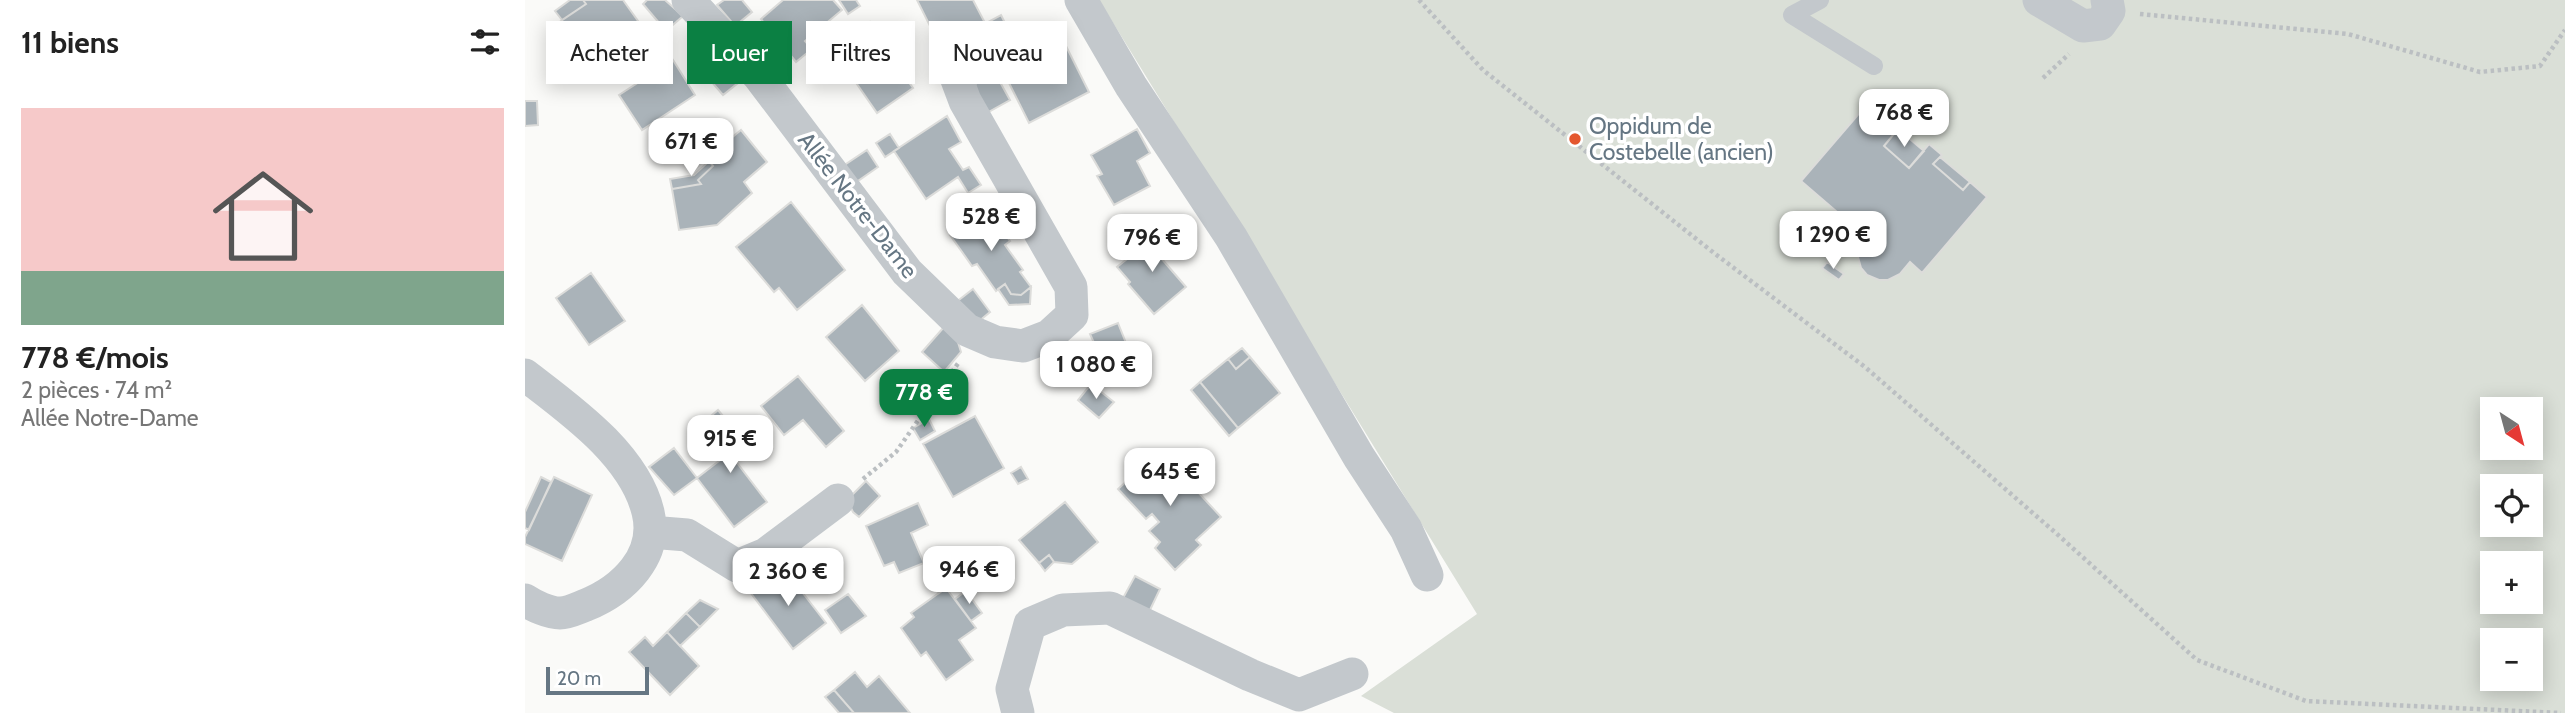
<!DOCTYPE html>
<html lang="fr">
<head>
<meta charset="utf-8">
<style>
	body { margin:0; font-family:Cabin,sans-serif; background:#f6f6f6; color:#222; height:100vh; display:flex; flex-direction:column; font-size:26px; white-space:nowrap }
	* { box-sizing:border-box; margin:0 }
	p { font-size:23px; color:#767676 }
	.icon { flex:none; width:38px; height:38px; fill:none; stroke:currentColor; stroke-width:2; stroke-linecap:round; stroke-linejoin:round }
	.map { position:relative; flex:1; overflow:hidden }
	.panel { display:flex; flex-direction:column; background:#fff; width:525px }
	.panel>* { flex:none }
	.top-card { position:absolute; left:21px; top:21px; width:665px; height:63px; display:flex; gap:14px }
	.needle { width:46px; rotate:144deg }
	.fabs { position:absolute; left:1955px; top:397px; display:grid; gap:14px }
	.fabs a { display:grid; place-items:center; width:63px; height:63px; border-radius:0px; background:#fff; box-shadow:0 4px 18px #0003; font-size:35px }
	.scale { position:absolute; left:21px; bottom:18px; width:103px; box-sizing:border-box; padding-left:7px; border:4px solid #657683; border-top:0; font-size:19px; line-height:24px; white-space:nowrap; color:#657683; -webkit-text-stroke:5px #fff; paint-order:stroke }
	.price { position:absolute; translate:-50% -60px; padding:0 16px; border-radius:14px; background:#fff; color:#222; font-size:23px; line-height:46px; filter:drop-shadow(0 2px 4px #0008) }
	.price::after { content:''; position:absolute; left:50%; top:42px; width:21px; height:16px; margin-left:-10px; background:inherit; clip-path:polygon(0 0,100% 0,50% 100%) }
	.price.on { background:#0b8043; color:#fff }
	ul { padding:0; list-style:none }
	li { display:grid; align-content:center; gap:14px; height:371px; padding:0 21px }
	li+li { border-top:2px solid #e0e0e0 }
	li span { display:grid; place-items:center; height:217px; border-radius:0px; color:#555 }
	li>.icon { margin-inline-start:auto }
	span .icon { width:126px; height:126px; fill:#fffc; stroke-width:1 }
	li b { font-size:30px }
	h2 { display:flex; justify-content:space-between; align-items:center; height:84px; padding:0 21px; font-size:30px }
	.chip { padding:0 24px; border-radius:0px; background:#fff; box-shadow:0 4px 18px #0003; font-size:24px; line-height:63px }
	.chip.on { background:#0b8043; color:#fff }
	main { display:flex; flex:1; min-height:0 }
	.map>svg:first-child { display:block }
	.green { fill:#dadfd7; fill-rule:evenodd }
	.building { fill:#aab3b9; stroke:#dcdcda; stroke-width:2 }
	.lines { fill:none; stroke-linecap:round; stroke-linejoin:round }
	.path { stroke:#bbbfc2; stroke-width:4.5; stroke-dasharray:3.5 3.5; stroke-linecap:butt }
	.service { stroke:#c3c8cc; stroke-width:18 }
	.minor { stroke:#c3c8cc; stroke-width:33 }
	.poi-dot { fill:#e4572e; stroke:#fff; stroke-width:2.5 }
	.labels { text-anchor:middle; stroke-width:7; stroke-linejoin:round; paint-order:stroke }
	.poi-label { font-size:23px; fill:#657683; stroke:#fff; text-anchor:start }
	.street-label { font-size:23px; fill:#657683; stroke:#fff }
</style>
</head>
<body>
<main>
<section class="panel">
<h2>11 biens<svg class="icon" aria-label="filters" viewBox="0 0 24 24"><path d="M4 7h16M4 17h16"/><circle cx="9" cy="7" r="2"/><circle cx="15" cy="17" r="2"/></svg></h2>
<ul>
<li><span style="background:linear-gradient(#f6c9c9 75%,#7fa58c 0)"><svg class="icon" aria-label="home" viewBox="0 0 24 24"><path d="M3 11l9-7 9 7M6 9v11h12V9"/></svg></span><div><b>778 €/mois</b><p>2 pièces · 74 m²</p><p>Allée Notre-Dame</p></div></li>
</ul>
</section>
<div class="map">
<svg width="2040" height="713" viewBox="0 0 2040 713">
	<rect width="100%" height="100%" fill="#fafaf8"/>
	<!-- green -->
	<path class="green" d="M 574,0 L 2040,0 L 2040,713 L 869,713 L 836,696 L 952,614 ZM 1967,410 L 2006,410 L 2006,448 L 1967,448 ZM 1967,486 L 2006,486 L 2006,525 L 1967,525 ZM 1967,564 L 2006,564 L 2006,602 L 1967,602 ZM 1967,640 L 2006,640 L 2006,679 L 1967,679 Z"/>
	<!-- building -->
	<path class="building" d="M 45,0 L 58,0 L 61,4 L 37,20 L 30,11 Z
		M 58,0 L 98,0 L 113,21 L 81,42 L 91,57 L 72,69 L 36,21 L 61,4 Z
		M 122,0 L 140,0 L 158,16 L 141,31 L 118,4 Z
		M 199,0 L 217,0 L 227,12 L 210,26 L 192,5 Z
		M 258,0 L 308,0 L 317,10 L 280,41 L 287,49 L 271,62 L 236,19 Z
		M 314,0 L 331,0 L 335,6 L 323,14 Z
		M 392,0 L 448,0 L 459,21 L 437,33 L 432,23 L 409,34 Z
		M 476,15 L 486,35 L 448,55 L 439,35 Z
		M 345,22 L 353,33 L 337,45 L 329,35 Z
		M 537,38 L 564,92 L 504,123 L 477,69 L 499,59 L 498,56 Z
		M 355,41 L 388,88 L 352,113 L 325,74 L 340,63 L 334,55 Z
		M 148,60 L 170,95 L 117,130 L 94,95 Z
		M 195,61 L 213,83 L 198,95 L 179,73 Z
		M 470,73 L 485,100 L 460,114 L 445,87 Z
		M 0,101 L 12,101 L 13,125 L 0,126 Z
		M 1343,103 L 1373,129 L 1359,146 L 1384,168 L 1404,144 L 1417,155 L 1408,164 L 1438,190 L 1445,182 L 1462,197 L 1397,273 L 1385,262 L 1375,274 L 1363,280 L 1354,280 L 1342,275 L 1336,268 L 1333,257 L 1334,247 L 1341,237 L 1276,181 Z
		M 422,116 L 436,142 L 424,149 L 438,170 L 444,167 L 456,185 L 443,193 L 433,177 L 401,199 L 369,151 Z
		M 612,129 L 625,153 L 612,161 L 625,186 L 589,205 L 572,176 L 577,174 L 566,155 Z
		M 1373,129 L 1399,151 L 1384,168 L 1359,146 Z
		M 216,130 L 242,162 L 219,182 L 227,193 L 192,225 L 154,230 L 147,189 L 176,184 L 173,180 L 188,166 L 182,158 Z
		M 365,134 L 374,148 L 360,157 L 351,143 Z
		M 342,150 L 353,167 L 330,183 L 318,166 Z
		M 1415,157 L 1445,182 L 1438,190 L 1408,164 Z
		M 184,161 L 188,166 L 173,180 L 176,184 L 147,189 L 145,179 L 169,175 Z
		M 266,202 L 320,270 L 272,310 L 254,288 L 249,292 L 211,247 Z
		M 462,209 L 485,241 L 480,245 L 498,270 L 495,272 L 506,287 L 496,295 L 486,294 L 480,284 L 471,291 L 452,264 L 447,266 L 425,235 Z
		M 636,232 L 649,247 L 636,258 L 661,287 L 629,314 L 603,284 L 605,282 L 592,267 Z
		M 1292,237 L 1301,244 L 1291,256 L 1283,250 Z
		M 1302,262 L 1319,274 L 1314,280 L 1297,268 Z
		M 66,273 L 100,321 L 64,345 L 31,298 Z
		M 480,284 L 486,294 L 496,295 L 506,287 L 505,304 L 484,305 L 473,289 Z
		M 448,289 L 465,312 L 453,322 L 430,303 Z
		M 337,305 L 374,351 L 340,381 L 301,337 Z
		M 593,323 L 601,343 L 574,354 L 565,334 Z
		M 419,327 L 432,339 L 436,352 L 419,372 L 397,352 Z
		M 717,348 L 725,357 L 711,369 L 703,359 Z
		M 725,357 L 755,393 L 713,428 L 675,382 L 703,359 L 711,369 Z
		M 273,376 L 319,431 L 301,447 L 278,420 L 259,435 L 236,406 Z
		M 675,382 L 713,428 L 704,436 L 666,390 Z
		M 566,384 L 589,402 L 574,418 L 553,400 Z
		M 193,410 L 221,444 L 206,455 L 242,502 L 209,527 L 172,478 L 203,454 L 201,450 L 196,454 L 188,444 L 192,440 L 179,422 Z
		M 450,416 L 479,468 L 428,497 L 398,444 Z
		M 404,419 L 410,431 L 395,440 L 388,428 Z
		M 149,448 L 172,478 L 149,495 L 124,467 Z
		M 635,451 L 696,517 L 671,540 L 676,545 L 650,570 L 630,548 L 635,542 L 624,531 L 634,522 L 627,514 L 621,519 L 593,489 Z
		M 496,467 L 503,479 L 493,484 L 486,473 Z
		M 16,477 L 26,482 L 4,530 L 0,528 L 0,512 Z
		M 29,477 L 67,495 L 37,561 L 0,544 L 0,537 Z
		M 341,481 L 355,496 L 334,517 L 328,512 L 322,500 Z
		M 540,502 L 573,542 L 547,564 L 529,562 L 524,555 L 514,563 L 494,540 Z
		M 393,503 L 403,525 L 386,533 L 399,563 L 374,573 L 369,562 L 359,566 L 341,526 Z
		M 524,555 L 529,562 L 520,571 L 514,563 Z
		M 257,566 L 301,623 L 268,649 L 225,592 Z
		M 411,574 L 421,588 L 414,593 L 404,579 Z
		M 610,576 L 635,589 L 624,612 L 598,598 Z
		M 421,588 L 451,628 L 434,640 L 448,660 L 421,680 L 401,652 L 396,656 L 376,628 L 389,617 L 386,613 Z
		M 441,591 L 457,613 L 446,621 L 430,599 Z
		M 323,594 L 341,616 L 316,633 L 300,610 Z
		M 175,600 L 193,609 L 175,627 L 161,613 Z
		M 161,613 L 175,627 L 155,646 L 142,632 Z
		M 142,632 L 174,666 L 145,695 L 104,652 L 120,637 L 128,646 Z
		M 330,672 L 342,687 L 354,676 L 385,713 L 329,713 L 309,690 Z
		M 309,690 L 329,713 L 314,713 L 300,697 Z"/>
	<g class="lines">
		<!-- path -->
		<path class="path" d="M 894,0 L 958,70 L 1189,253 L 1340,367 L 1532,534 L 1672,660 L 1781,701 L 2036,713
			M 1615,14 L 1823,34 L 1955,72 L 2015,66 L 2040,30
			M 1518,78 L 1544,54
			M 338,479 L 371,452 L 434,362"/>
		<!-- service -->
		<path class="service" d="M 1295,0 L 1267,15 L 1349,66"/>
		<!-- minor -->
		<path class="minor" d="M 163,0 L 234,76 L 382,272 L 442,330 L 470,342 L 498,346 L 524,336 L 547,315 L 546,287 L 440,101 L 428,69
			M 556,0 L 606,86 L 706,237 L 834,457 L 881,529 L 902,575
			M 1514,0 L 1558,26 L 1575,24 L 1584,11 L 1582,0
			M 0,375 C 44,409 109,454 123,512 C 134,556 98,590 61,605 C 53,608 43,613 35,613 C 24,613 9,606 0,600
			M 125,532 L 162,535 L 212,566 L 241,554 L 313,500
			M 493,713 L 487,689 L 505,624 L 538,610 L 585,608 L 725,675 L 774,695 L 827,674"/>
	</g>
	<!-- markers -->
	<circle class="poi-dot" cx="1050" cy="139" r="7"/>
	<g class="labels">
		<!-- poi labels -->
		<g class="poi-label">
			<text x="1064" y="134">Oppidum de<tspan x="1064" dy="26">Costebelle (ancien)</tspan></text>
		</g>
		<!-- street labels -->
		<g class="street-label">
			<text transform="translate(333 205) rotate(52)" y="8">Allée Notre-Dame</text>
		</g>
	</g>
</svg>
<div class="fabs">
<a><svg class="needle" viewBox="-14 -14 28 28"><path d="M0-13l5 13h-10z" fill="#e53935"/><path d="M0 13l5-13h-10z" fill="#767676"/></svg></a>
<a><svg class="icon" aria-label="locate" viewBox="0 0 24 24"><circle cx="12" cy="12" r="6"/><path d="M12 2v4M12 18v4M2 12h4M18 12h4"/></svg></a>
<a>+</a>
<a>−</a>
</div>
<div class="scale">20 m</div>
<b class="price" style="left:1379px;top:149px">768 €</b>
<b class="price" style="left:166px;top:178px">671 €</b>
<b class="price" style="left:466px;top:253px">528 €</b>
<b class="price" style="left:1308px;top:271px">1 290 €</b>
<b class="price" style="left:627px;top:274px">796 €</b>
<b class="price" style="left:571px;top:401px">1 080 €</b>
<b class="price on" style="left:399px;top:429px">778 €</b>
<b class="price" style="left:205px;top:475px">915 €</b>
<b class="price" style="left:645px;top:508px">645 €</b>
<b class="price" style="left:444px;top:606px">946 €</b>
<b class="price" style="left:263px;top:608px">2 360 €</b>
<div class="top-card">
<a class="chip">Acheter</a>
<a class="chip on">Louer</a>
<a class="chip">Filtres</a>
<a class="chip">Nouveau</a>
</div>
</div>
</main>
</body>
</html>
